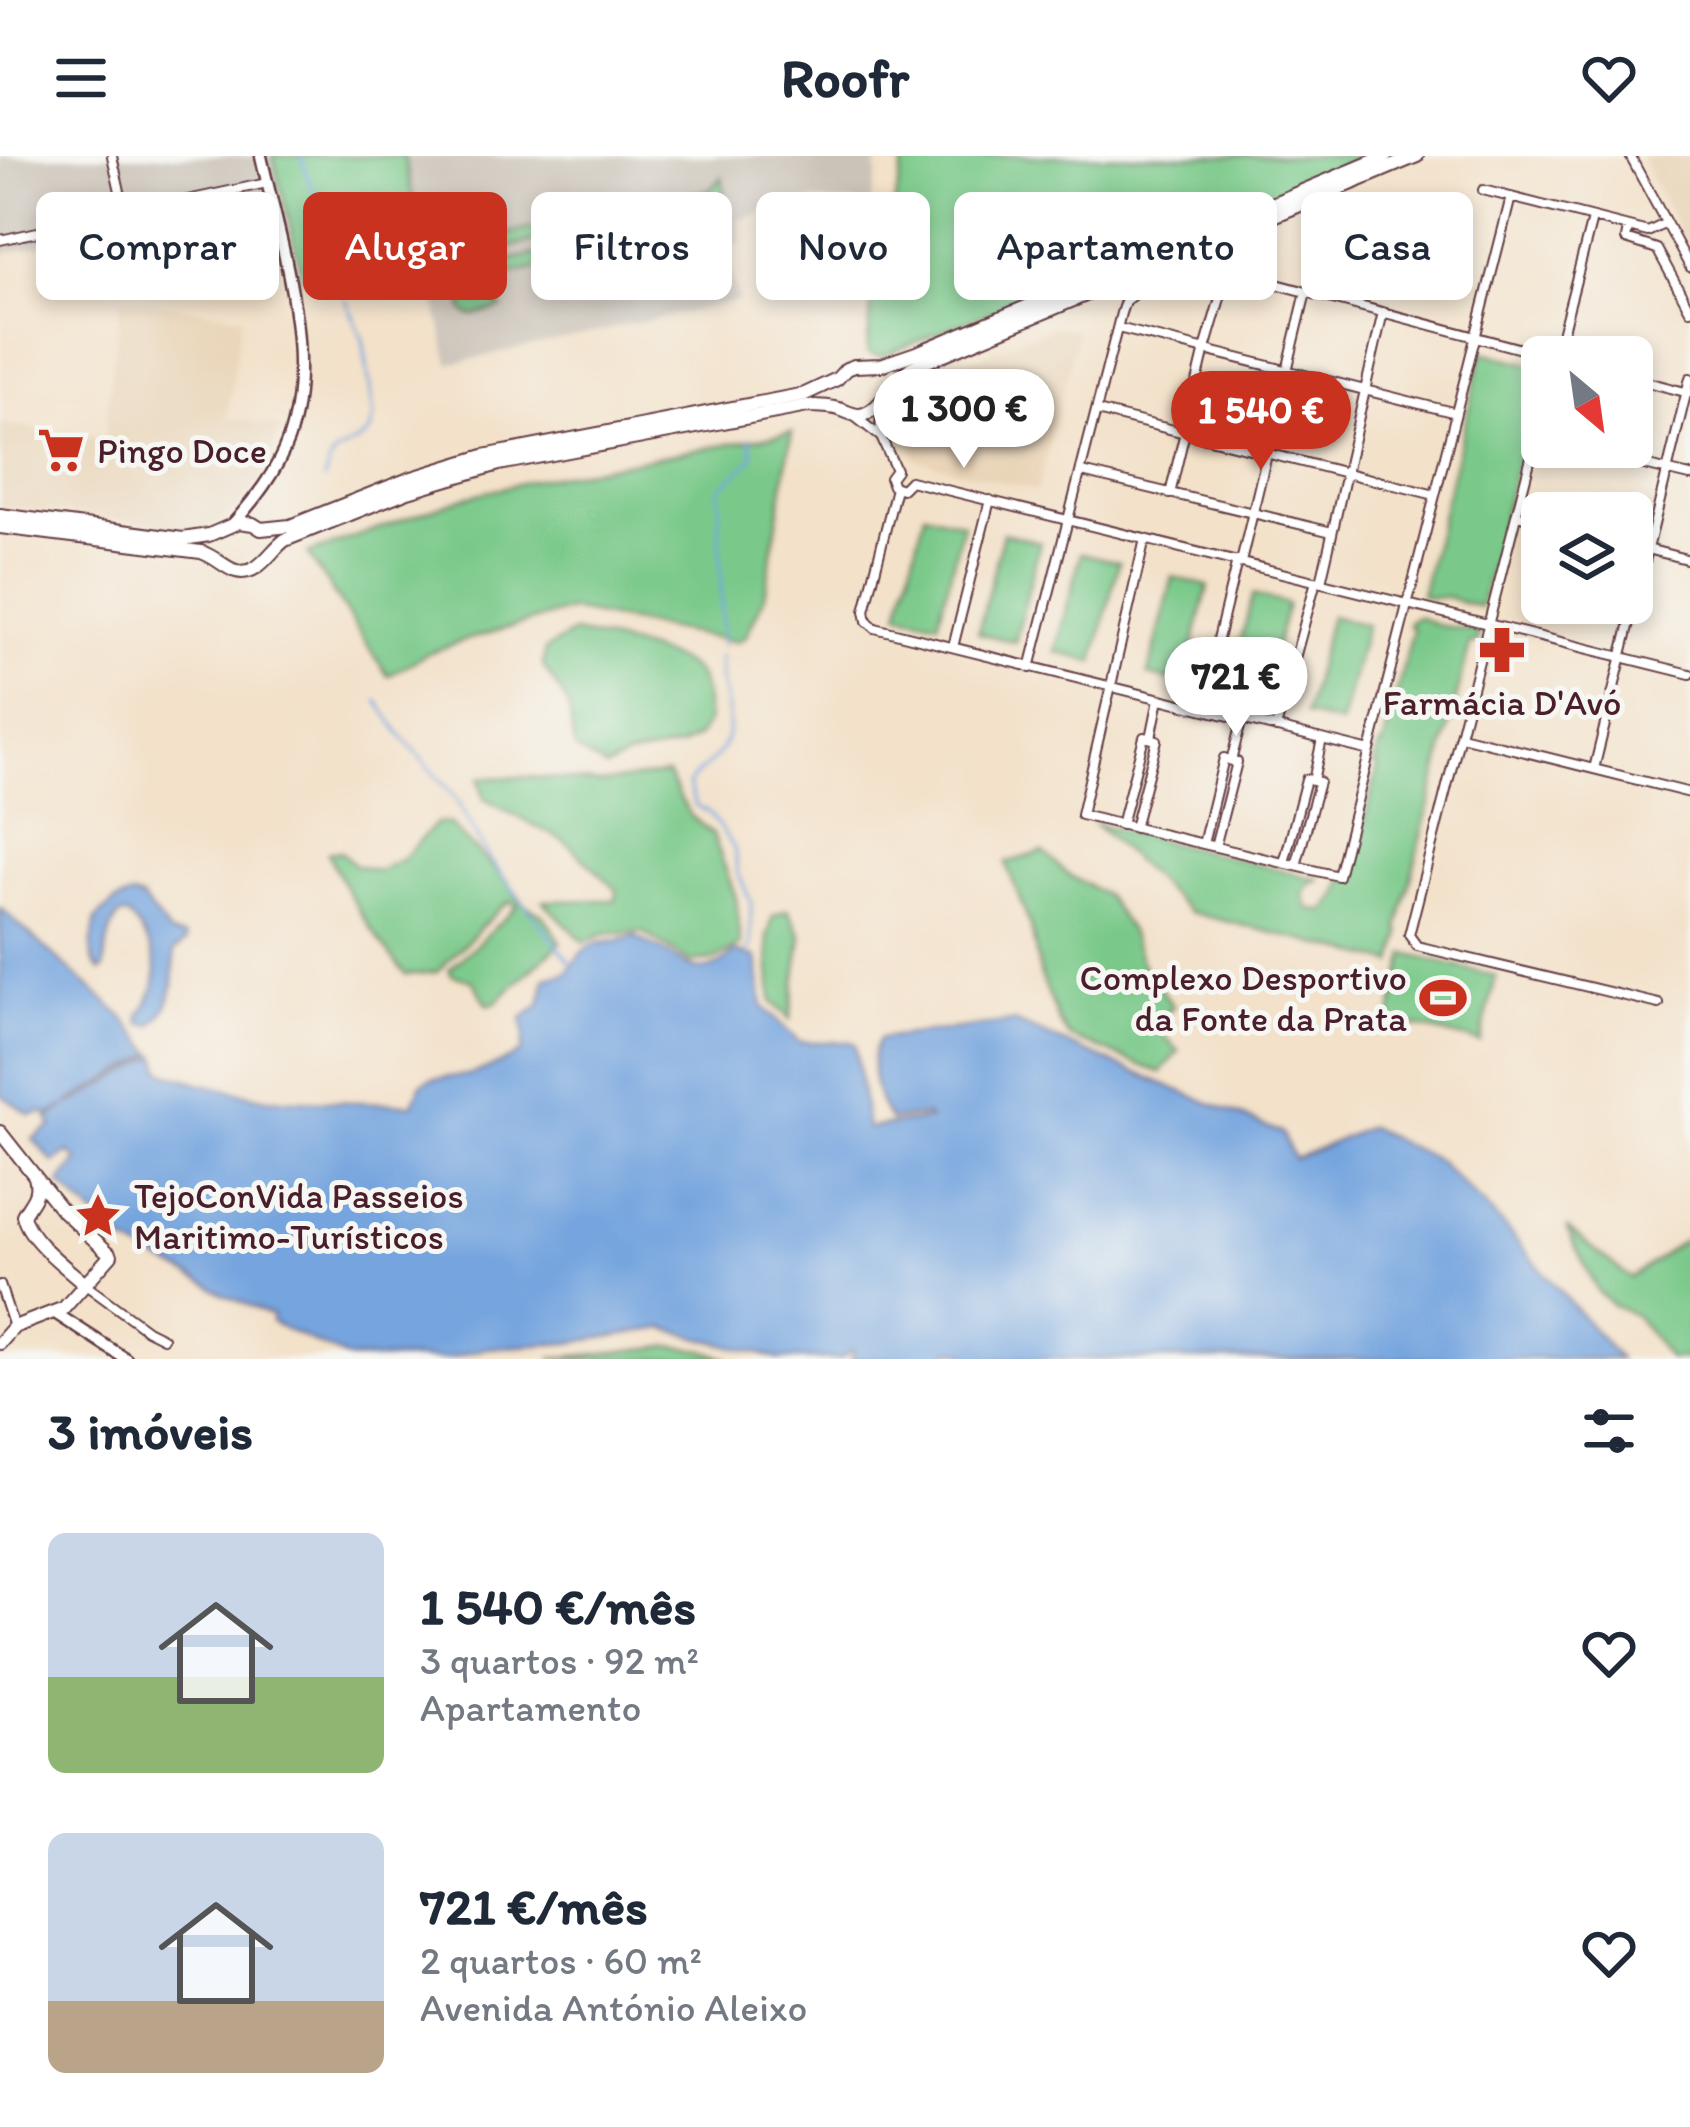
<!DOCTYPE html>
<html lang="pt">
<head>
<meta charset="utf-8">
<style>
	body { margin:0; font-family:Itim,sans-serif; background:#f2f2f3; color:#1f2937; height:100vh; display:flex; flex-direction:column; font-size:45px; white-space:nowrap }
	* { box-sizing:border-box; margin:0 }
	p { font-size:39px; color:#747a83 }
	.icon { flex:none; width:66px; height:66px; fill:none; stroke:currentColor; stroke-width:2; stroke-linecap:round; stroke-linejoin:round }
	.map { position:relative; height:1203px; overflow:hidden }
	.drawer { display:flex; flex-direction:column; background:#fff; flex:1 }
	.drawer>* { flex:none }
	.top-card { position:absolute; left:36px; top:36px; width:1620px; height:108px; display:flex; gap:24px }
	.needle { width:78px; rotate:151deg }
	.controls { position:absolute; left:1521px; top:180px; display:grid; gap:24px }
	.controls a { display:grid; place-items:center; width:132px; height:132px; border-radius:18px; background:#fff; box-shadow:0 6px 18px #0003; font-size:60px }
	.price { position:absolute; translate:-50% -102px; padding:0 27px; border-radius:42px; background:#fff; color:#222; font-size:39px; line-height:78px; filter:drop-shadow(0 3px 6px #0008) }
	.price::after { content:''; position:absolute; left:50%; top:72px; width:36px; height:27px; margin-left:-18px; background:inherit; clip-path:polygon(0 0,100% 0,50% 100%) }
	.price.selected { background:#c8321e; color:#fff }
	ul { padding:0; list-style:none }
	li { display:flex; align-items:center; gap:36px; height:300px; padding:0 48px }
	li span { display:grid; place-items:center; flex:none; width:336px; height:240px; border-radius:18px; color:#555 }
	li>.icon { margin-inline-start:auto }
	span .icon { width:144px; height:144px; fill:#fffc; stroke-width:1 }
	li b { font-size:51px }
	h2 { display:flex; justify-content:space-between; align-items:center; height:144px; padding:0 48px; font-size:51px }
	.tag { padding:0 42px; border-radius:18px; background:#fff; box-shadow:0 6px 18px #0003; font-size:42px; line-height:108px }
	.tag.selected { background:#c8321e; color:#fff }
	header { display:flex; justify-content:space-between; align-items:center; height:156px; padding:0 48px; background:#fff; font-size:54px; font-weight:800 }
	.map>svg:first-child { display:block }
	.built { fill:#e9d4b7 }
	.industrial { fill:#cbc3b8 }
	.green { fill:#7ac98a; stroke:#62745a; stroke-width:3 }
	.water { fill:#75a4de; stroke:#606284; stroke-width:3 }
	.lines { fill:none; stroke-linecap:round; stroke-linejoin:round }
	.stream { stroke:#75a4de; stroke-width:3 }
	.minor-casing { stroke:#633c43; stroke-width:12 }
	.tertiary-casing { stroke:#633c43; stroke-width:15 }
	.primary-casing { stroke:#633c43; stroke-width:16 }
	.minor { stroke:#fff; stroke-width:8 }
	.tertiary { stroke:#fff; stroke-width:10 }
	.primary { stroke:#fff; stroke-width:12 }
	.labels { text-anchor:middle; stroke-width:10; stroke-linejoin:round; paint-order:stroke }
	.poi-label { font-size:36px; fill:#4a1f2b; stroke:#f6f6f2; text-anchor:start }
</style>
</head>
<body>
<header><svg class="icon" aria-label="menu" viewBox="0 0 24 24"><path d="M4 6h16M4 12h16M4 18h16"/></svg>Roofr<svg class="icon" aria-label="heart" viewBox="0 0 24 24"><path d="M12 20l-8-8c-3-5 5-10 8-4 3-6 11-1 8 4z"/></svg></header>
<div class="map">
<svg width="1690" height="1203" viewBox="0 0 1690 1203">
	<rect width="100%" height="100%" fill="#f6f6f2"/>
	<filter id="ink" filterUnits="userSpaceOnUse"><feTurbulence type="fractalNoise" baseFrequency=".00833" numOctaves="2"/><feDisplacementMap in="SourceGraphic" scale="24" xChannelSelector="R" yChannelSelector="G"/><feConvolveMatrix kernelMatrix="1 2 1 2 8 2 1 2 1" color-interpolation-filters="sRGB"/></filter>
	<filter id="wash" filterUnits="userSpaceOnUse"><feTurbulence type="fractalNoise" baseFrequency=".004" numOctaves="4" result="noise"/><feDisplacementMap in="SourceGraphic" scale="48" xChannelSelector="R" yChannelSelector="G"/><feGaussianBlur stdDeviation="2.7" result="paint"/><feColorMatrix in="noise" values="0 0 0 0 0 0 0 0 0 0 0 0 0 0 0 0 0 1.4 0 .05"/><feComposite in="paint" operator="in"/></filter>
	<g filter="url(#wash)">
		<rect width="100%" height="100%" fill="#f3e1c9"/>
		<!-- built -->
		<path class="built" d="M 1641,0 L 1690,0 L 1690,91 L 1687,92 Z
			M 121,142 L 242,160 L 227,262 L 281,271 L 260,326 L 237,355 L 217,367 L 193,376 L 145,366 L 0,350 L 0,268 L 104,282 Z
			M 1054,170 L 1078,175 L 1037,335 L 916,303 L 912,292 L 929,222 Z"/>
		<!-- industrial -->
		<path class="industrial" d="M 0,0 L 273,0 L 281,36 L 0,98 Z
			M 404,0 L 879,0 L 875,16 L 878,16 L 870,48 L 812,44 L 738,64 L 742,86 L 723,93 L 739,145 L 449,208 Z"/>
		<!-- green -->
		<path class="green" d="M 273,0 L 404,0 L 426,103 L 309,127 L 302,120 Z
			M 906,0 L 1368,0 L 880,201 L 867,197 L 873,133 Z
			M 722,21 L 724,36 L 720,44 L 713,48 L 646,62 L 640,59 L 637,50 L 710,34 Z
			M 459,46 L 466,78 L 477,84 L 629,52 L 631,60 L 627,66 L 460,101 L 449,92 L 440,50 Z
			M 684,67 C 701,69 706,89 701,104 C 686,117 676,107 662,98 L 689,92 L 686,81 L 488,123 L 485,109 Z
			M 481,138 L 490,141 L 502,152 L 474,160 L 467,158 L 462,152 L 465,143 Z
			M 1483,196 L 1541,211 L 1480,451 L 1446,441 L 1429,442 L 1421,439 Z
			M 1000,227 L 1039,237 L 1032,265 L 993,255 Z
			M 792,276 L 765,439 L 746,480 L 736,486 L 570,454 L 459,486 L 428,497 L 388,520 L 308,398 L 462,342 L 533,324 Z
			M 925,357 L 963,367 L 938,466 L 899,457 Z
			M 1003,377 L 1040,386 L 1015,486 L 978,477 Z
			M 1081,397 L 1119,406 L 1094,506 L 1056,496 Z
			M 1173,421 L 1208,430 L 1183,528 L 1148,519 Z
			M 1253,439 L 1287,448 L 1260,547 L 1226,538 Z
			M 1330,460 L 1366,469 L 1341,568 L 1305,559 Z
			M 1419,461 L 1437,469 L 1476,475 L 1479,478 L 1478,486 L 1470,488 L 1399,770 L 1401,779 L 1394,807 L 1189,756 L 1095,668 L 1321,724 C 1304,727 1300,740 1311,754 L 1326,755 L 1338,740 L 1345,722 L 1350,721 L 1378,611 L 1374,609 L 1379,591 L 1383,590 L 1413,473 L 1408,469 L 1410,465 Z
			M 573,477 C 599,482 680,497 696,517 C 705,528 706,550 708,565 L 698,581 L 680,591 L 627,601 L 606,612 L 575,593 L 568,548 L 543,510 L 545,494 Z
			M 667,618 L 689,658 L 713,679 L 736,742 L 741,789 L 714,804 L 690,806 L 643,776 L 604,778 L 584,786 L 543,745 L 616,744 L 617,734 L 566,686 L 484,643 L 479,622 L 532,621 L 601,627 Z
			M 436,667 L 449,668 L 509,727 L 520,746 L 543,759 L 561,786 L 494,848 L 487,848 L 473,825 L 452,819 L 449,814 L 517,750 L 510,745 L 500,752 L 437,816 L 406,819 C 376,782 347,741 328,697 L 340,695 L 355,709 L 378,715 L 402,703 Z
			M 1043,696 L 1067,718 L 1105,739 L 1130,775 L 1143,810 L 1173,850 L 1155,871 L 1179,895 L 1161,917 L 1070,881 L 1059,866 L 1040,817 L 1031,772 L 1006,707 Z
			M 788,754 L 802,780 L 790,863 L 772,846 L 768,781 L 773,760 Z
			M 1406,798 L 1496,820 L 1480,886 L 1390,864 Z
			M 1566,1071 L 1630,1122 L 1690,1080 L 1690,1203 L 1669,1203 L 1636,1160 L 1614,1150 L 1598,1136 Z
			M 669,1190 L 704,1194 L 728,1203 L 550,1203 Z"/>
		<!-- water -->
		<path class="water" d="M 132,740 L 142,743 L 170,778 L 185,781 L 186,786 L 174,795 C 175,822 174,849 153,869 L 142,868 L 140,860 C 167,821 158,791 127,759 L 119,760 C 107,776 106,794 104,813 L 101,815 C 85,802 93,781 96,763 L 115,746 Z
			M 0,752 L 121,859 L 154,897 L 69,946 L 70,949 L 157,899 L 161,913 L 166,917 L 202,928 L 268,943 L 413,948 L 421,928 L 431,923 L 468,919 L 489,912 L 521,897 L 524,880 L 522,863 L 540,849 L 546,822 L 567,817 C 595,773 595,795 635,780 C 647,789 660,792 672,800 C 698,817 710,820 735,796 L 757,802 L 763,851 L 799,886 L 851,886 L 855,889 L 867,972 L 929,963 L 925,959 L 891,964 C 875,946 866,904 879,883 L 1014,866 L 1282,977 L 1294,1003 L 1369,971 L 1438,1005 L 1500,1066 L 1619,1203 L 970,1203 L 963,1196 L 950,1194 L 945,1203 L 851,1203 L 854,1198 L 852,1194 L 840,1203 L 779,1203 L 664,1172 L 569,1187 L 487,1192 L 447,1203 L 349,1203 L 271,1166 L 272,1160 L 223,1138 L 208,1128 L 126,1088 L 60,1028 L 78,1004 L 69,996 L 54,1007 L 33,983 L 52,970 L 48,962 L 65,952 L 65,950 L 47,959 L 44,956 L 30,959 L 0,938 Z"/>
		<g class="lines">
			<!-- stream -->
			<path class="stream" d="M 302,0 L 307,20 L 340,89 L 341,123
				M 324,323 L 330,305 L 336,297 L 361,284 L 370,276 L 374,260 L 363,183 L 346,144
				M 722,490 L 719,333 L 750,305 L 753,299 L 750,282
				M 720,501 C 716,533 740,563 721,594 C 713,607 697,615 688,628 L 696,650 L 709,656 L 734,692 L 738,717 L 751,746 L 751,788 L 747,802
				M 378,545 L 402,580 L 455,642 L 488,701 L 570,806"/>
		</g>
	</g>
	<g filter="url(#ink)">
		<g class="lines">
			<defs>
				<path id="minor" d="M 112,0 L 125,57
					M 1630,0 L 1690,111
					M 1483,34 L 1648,76 L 1666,67
					M 1628,72 L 1626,83 L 1657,93 L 1690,154
					M 0,84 L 267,27
					M 1118,172 L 1456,257
					M 1556,201 L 1592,63
					M 1632,222 L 1689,237
					M 1097,255 L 1435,339
					M 1542,258 L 1409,779 L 1417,790 L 1659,848
					M 854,260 L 881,281 L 896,314 L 890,322 L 893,330 L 902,333 L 910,325
					M 880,280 L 881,247
					M 1569,291 L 1690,320
					M 1082,316 L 1332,376
					M 910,325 L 1690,518
					M 896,332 L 865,455 L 867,465 L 875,472 L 1370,595
					M 1170,338 L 1205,193 L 1228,115
					M 1517,359 L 1542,366
					M 1145,383 L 1081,659 L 1338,720 L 1511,41
					M 1632,389 L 1690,404
					M 1241,406 L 1306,136
					M 1321,426 L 1383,156
					M 953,491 L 990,344
					M 1030,512 L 1121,157 L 1125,145 L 1133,139 L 1205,109 L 1551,201
					M 1201,553 L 1237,405
					M 1276,572 L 1316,425
					M 1461,580 L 1690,637
					M 1151,582 L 1159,543
					M 1231,605 L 1242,563
					M 1594,613 L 1690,222
					M 1313,625 L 1322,583
					M 1121,669 L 1144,581 L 1157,584 L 1134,672
					M 1203,688 L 1224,602 L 1237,606 L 1215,691
					M 1284,707 L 1306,623 L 1319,626 L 1296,710
					M 0,1129 L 14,1171
					M 87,1130 L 147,1174 L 163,1182"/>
				<path id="tertiary" d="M 232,369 C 255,343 276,317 288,284 C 318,199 280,85 261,0
					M 55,1157 L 126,1203"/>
				<path id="primary" d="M 0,359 L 183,383 L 209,379 L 239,366 L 253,368 L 261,373 L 290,370 L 409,323 L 484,300 L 805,238 L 837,223 L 846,213 L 854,210 L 881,209 L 919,196 L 1386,0
					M 0,371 L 201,396 C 216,401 225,412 236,415 C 258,421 270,395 285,384 L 408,335 L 499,308 L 808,250 C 819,250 829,250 839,253 C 846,255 852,259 859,259 C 878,259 894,224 911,212 L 1417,0
					M 0,976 L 60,1052 L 111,1099 L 64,1152 L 14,1171 L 0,1187
					M 35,1021 C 40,1039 31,1044 23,1059 C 28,1084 66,1111 86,1129"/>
			</defs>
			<!-- minor casing -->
			<use href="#minor" class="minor-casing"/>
			<!-- tertiary casing -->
			<use href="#tertiary" class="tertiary-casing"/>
			<!-- primary casing -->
			<use href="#primary" class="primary-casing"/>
			<!-- minor -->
			<use href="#minor" class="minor"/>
			<!-- tertiary -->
			<use href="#tertiary" class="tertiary"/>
			<!-- primary -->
			<use href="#primary" class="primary"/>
		</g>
	</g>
	<!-- icons -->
	<defs>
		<symbol id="supermarket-bare" viewBox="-9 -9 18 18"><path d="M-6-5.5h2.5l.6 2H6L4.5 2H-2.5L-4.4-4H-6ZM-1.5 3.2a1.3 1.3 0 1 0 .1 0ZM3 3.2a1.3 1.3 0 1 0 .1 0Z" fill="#c8321e" stroke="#f6f6f2" stroke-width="2.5" paint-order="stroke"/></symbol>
		<symbol id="pharmacy-bare" viewBox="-9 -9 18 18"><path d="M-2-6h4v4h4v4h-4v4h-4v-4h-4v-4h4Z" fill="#c8321e" stroke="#f6f6f2" stroke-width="2.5" paint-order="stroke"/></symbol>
		<symbol id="stadium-bare" viewBox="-9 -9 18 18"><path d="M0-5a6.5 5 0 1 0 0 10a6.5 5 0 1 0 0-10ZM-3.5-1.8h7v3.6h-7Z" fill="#c8321e" stroke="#f6f6f2" stroke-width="2.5" paint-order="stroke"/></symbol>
		<symbol id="sight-bare" viewBox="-9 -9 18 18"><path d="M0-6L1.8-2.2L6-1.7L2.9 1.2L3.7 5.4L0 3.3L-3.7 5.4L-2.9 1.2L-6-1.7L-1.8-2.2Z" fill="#c8321e" stroke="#f6f6f2" stroke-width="2.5" paint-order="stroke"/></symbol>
	</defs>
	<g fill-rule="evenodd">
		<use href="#supermarket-bare" x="28" y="261" width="66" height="66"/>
		<use href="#pharmacy-bare" x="1469" y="461" width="66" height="66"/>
		<use href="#stadium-bare" x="1410" y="809" width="66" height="66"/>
		<use href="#sight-bare" x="65" y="1027" width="66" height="66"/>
	</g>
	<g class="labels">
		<!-- poi labels -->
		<g class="poi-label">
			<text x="97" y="307">Pingo Doce</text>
			<text x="1502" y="559" text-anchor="middle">Farmácia D'Avó</text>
			<text x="1407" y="834" text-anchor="end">Complexo Desportivo<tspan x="1407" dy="41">da Fonte da Prata</tspan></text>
			<text x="134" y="1052">TejoConVida Passeios<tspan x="134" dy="41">Maritimo-Turísticos</tspan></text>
		</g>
	</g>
</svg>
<div class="controls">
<a><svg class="needle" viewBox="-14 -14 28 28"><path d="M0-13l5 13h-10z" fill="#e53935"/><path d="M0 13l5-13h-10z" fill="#747a83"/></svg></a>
<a><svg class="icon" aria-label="layers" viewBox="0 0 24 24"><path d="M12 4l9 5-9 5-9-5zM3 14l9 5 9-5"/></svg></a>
</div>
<b class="price" style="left:964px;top:315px">1 300 €</b>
<b class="price selected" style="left:1261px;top:317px">1 540 €</b>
<b class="price" style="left:1236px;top:583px">721 €</b>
<div class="top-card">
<a class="tag">Comprar</a>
<a class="tag selected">Alugar</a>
<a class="tag">Filtros</a>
<a class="tag">Novo</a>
<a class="tag">Apartamento</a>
<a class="tag">Casa</a>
</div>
</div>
<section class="drawer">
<h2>3 imóveis<svg class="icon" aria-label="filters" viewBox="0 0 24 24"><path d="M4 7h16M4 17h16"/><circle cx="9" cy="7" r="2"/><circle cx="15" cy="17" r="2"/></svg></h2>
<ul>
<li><span style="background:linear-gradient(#c9d6e8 60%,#8fb573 0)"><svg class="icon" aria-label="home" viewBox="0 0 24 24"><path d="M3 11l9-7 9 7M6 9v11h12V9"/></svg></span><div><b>1 540 €/mês</b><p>3 quartos · 92 m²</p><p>Apartamento</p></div><svg class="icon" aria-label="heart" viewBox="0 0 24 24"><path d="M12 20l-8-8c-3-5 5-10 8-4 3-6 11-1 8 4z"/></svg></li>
<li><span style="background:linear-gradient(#c9d6e8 70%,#b9a48a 0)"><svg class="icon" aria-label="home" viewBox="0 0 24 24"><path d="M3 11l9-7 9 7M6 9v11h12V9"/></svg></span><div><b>721 €/mês</b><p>2 quartos · 60 m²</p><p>Avenida António Aleixo</p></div><svg class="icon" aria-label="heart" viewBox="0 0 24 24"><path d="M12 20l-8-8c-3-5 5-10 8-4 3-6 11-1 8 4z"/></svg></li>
</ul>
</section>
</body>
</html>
